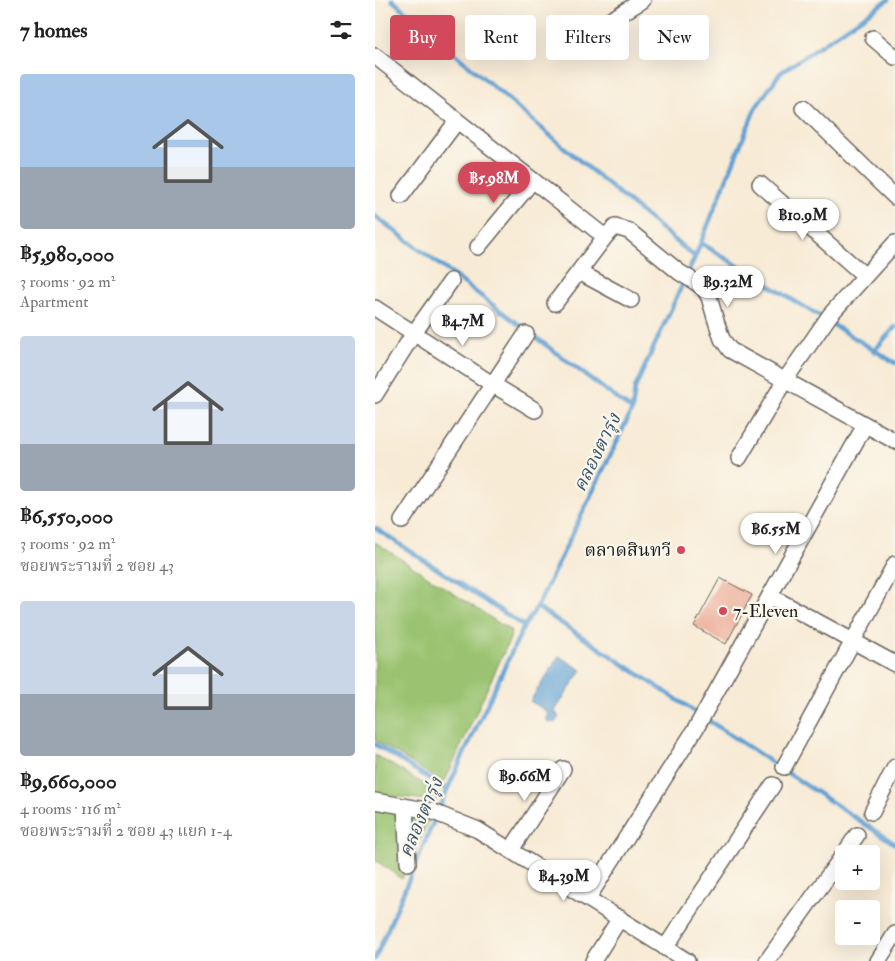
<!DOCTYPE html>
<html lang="en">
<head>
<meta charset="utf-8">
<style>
	body { margin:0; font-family:"IM FELL Double Pica","Noto Serif Thai",serif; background:#f6f6f6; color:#222; height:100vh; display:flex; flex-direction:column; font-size:19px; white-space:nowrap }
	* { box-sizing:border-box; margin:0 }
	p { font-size:16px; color:#767676 }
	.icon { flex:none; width:28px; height:28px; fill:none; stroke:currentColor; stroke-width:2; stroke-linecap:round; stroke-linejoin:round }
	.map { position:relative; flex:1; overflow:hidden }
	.panel { display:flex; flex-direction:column; background:#fff; width:375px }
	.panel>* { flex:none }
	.banner { position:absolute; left:15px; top:15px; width:430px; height:45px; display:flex; gap:10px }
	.buttons { position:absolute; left:460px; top:845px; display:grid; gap:10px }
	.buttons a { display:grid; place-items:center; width:45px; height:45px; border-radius:5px; background:#fff; box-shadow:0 5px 20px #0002; font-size:25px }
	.price { position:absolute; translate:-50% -42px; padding:0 11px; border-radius:18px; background:#fff; color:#222; font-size:16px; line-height:32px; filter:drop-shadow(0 1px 2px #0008) }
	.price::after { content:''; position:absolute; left:50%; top:30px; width:15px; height:11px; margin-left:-8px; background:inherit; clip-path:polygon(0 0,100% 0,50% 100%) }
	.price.current { background:#d1495b; color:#fff }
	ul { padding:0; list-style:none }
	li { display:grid; align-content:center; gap:10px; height:265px; padding:0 20px }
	li span { display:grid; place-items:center; height:155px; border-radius:5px; color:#555 }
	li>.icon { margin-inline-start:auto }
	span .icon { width:90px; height:90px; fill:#fffc; stroke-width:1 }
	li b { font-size:21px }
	h2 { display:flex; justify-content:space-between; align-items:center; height:60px; padding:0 20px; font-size:21px }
	.chip { padding:0 18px; border-radius:5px; background:#fff; box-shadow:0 5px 20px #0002; font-size:18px; line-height:45px }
	.chip.current { background:#d1495b; color:#fff }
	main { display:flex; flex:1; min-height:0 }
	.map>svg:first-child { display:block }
	.green { fill:#99c36f; stroke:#5a7046 }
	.water { fill:#60a0d3; stroke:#3e5e78 }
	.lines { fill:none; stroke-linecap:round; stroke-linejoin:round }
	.stream { stroke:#60a0d3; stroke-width:4.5 }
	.building { fill:#ecab97 }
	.minor-casing { stroke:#69645d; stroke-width:18 }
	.minor { stroke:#fff; stroke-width:15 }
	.poi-dot { fill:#d1495b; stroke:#fbf7ec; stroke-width:2 }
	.labels { text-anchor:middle; stroke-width:4.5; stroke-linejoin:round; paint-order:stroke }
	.poi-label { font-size:18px; fill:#1c1c1c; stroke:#fbf7ec; text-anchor:end }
	.water-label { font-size:19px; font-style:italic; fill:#3b576e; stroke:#fbf7ec }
</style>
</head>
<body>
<main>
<section class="panel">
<h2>7 homes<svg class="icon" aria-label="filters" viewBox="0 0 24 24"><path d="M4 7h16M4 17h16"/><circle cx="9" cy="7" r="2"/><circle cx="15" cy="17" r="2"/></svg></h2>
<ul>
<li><span style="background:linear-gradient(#a9c7e8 60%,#9aa5b1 0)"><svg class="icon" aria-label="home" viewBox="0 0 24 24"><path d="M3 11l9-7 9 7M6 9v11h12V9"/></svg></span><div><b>฿5,980,000</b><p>3 rooms · 92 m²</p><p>Apartment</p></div></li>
<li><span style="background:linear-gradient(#c9d6e8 70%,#9aa5b1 0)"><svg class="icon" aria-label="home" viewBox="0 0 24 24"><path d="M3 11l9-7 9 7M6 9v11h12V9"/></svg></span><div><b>฿6,550,000</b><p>3 rooms · 92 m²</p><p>ซอยพระรามที่ 2 ซอย 43</p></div></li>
<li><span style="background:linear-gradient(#c9d6e8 60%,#9aa5b1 0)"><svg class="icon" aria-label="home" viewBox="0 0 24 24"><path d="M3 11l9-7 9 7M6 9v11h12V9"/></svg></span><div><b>฿9,660,000</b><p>4 rooms · 116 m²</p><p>ซอยพระรามที่ 2 ซอย 43 แยก 1-4</p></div></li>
</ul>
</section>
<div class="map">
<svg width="520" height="961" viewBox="0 0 520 961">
	<rect width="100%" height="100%" fill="#fbf7ec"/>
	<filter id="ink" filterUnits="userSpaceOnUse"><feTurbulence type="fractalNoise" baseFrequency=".02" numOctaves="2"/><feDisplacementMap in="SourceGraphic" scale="10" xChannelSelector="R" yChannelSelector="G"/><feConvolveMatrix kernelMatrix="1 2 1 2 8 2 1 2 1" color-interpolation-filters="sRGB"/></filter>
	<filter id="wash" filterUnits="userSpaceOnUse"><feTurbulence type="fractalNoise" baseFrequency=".0096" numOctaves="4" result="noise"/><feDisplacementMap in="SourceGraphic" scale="20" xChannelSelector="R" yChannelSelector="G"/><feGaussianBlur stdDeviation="1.12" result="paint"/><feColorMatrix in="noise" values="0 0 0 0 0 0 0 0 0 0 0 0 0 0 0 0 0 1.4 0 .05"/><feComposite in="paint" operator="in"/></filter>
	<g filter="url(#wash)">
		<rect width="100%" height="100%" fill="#f8ebd6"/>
		<!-- green -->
		<path class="green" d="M 0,542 L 136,631 L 135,639 L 69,783 L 0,740 Z
			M 0,755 L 64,793 L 61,801 L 0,794 Z
			M 0,810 L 37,816 L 53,821 L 27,879 L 0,860 Z"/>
		<!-- water -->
		<path class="water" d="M 184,656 L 207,670 L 180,711 L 184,717 L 180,723 L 173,722 L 171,718 L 174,713 L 155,701 Z"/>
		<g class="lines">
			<!-- stream -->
			<path class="stream" d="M 17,0 L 198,155 L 320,257
				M 0,216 L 257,410
				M 326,243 L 520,363
				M 499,351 L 520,327
				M 0,528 L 149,626
				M 162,607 L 520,844
				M 0,744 L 72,790
				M 0,959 L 72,790 L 149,626 L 162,607 L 257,410 L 260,388 L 320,257 L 380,109 L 405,73 L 513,0"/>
		</g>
		<g id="blocks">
			<!-- building -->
			<path class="building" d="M 345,578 L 377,595 L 351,644 L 319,626 Z"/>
		</g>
	</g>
	<g filter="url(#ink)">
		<use href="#blocks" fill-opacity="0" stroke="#69645d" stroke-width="1"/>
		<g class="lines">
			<defs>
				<path id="minor" d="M 234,21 L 268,0
					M 498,38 L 520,57
					M 0,56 L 230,237
					M 428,108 L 520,197
					M 385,184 L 490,276
					M 26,196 L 82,121
					M 103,247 L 158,180
					M 204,272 L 256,300
					M 180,303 L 230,237 L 240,227 L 254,231 L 304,272 L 325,285 L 330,290 L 334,297 L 341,321 L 347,339 L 355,350 L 520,441
					M 0,308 L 117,384 L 160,410
					M 0,395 L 39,333 L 76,281
					M 364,458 L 410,380 L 455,315 L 520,243
					M 27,521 L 151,334
					M 395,596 L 520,664
					M 409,767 L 520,564
					M 0,801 L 56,811 L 103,830 L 312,961
					M 30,807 L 33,863
					M 497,812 L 520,767
					M 136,850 L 188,769
					M 469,854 L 482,835
					M 213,898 L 321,728 L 490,425
					M 290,948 L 398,785
					M 218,961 L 245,918
					M 392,961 L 469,854
					M 503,961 L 520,934"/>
			</defs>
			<!-- minor casing -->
			<use href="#minor" class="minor-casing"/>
			<!-- minor -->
			<use href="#minor" class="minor"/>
		</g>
	</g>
	<!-- markers -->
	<g class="poi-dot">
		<circle cx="306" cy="550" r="5"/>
		<circle cx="348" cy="611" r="5"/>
	</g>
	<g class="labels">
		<!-- poi labels -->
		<g class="poi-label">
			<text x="296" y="556">ตลาดสินทวี</text>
			<text x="358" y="617" text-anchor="start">7-Eleven</text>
		</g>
		<!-- water labels -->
		<g class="water-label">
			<text transform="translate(221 452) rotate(-64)" y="7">คลองตารุ่ง</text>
			<text transform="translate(45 817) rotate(-67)" y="7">คลองตารุ่ง</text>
		</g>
	</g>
</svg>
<div class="buttons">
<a>+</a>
<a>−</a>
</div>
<b class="price current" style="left:119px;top:204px">฿5.98M</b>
<b class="price" style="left:428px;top:241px">฿10.9M</b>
<b class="price" style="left:353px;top:308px">฿9.32M</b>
<b class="price" style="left:88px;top:347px">฿4.7M</b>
<b class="price" style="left:401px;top:555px">฿6.55M</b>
<b class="price" style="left:150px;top:802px">฿9.66M</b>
<b class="price" style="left:189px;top:902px">฿4.39M</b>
<div class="banner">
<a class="chip current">Buy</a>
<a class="chip">Rent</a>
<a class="chip">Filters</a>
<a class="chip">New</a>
</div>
</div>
</main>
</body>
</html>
